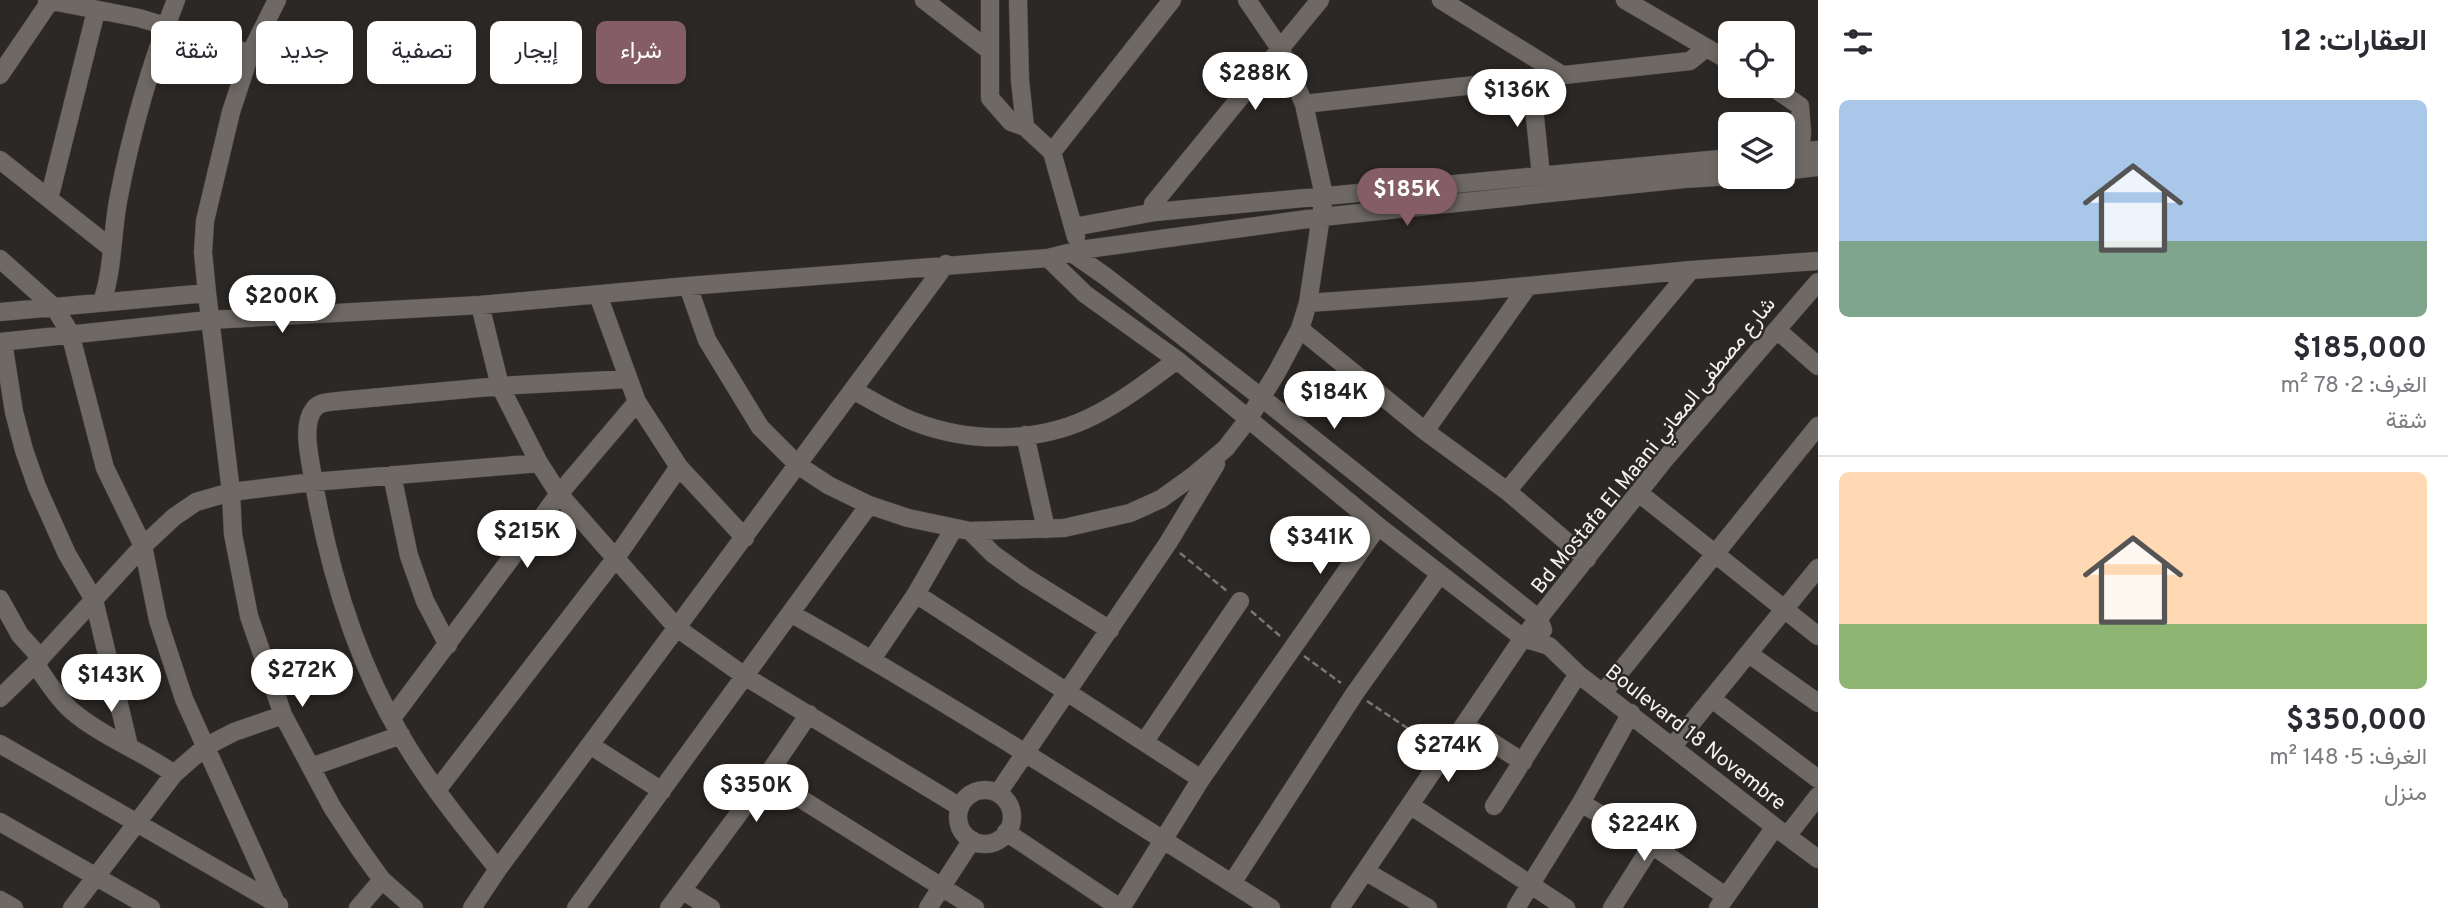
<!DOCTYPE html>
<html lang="ar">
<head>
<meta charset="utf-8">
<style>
	body { margin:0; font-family:Overpass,Vazirmatn,sans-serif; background:#f7f7f7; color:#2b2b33; direction:rtl; height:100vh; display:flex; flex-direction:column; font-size:26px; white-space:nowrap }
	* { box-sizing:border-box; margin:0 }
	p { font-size:23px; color:#7c7c81 }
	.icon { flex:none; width:38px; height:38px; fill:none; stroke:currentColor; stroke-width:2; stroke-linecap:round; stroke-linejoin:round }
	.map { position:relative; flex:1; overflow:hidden; direction:ltr }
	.details { display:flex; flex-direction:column; background:#fff; width:630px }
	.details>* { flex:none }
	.banner { position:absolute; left:21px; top:21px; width:665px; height:63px; direction:rtl; display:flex; gap:14px }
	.tools { position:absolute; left:1718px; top:21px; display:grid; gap:14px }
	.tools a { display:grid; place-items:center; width:77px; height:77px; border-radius:10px; background:#fff; box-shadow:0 4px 10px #0003; font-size:35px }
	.price { position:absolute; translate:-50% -60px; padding:0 16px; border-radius:24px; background:#fff; color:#222; font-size:23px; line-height:46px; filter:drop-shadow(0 2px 4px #0008) }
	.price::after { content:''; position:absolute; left:50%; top:42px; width:21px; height:16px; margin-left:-10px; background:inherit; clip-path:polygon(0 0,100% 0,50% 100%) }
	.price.active { background:#855d66; color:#fff }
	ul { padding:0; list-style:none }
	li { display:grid; align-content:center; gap:14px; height:371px; padding:0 21px }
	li+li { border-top:2px solid #e1e1e2 }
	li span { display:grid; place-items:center; height:217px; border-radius:10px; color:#555 }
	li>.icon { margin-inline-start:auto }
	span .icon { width:126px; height:126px; fill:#fffc; stroke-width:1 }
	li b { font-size:30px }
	h2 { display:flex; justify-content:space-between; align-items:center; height:84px; padding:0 21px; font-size:30px }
	.tag { padding:0 24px; border-radius:10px; background:#fff; box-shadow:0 4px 10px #0003; font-size:24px; line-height:63px }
	.tag.active { background:#855d66; color:#fff }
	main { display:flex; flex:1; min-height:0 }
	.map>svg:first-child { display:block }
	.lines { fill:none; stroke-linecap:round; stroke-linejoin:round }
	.minor-casing { stroke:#4b4744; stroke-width:19 }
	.path { stroke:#797673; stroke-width:2.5; stroke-dasharray:7 3.5; stroke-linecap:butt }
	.minor { stroke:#6e6965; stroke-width:18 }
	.labels { text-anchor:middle; stroke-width:5; stroke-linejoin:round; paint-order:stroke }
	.street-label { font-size:21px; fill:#f5f2f0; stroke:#2c2825 }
</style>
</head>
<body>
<main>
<section class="details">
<h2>العقارات: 12<svg class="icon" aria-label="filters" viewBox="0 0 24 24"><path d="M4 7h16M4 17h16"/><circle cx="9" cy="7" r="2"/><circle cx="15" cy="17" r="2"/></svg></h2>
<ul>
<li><span style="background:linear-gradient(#a9c7e8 65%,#7fa58c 0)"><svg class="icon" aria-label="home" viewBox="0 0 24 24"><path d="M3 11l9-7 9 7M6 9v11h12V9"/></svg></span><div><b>$185,000</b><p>الغرف: 2 · 78 m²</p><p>شقة</p></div></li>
<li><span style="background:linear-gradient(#ffd9b3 70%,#8fb573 0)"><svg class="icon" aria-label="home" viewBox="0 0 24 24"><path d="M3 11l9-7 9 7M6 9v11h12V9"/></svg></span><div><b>$350,000</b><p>الغرف: 5 · 148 m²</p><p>منزل</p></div></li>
</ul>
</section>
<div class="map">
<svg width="1818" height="908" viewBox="0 0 1818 908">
	<rect width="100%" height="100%" fill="#2c2825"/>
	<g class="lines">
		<defs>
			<path id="minor" d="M 47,0 L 139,18 L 209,39 L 250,54
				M 277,0 L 250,54 L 231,112 L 205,221 L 203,252 L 207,293 L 231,492 L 233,534 L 249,616 L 283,715 L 332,807 L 359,848 L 382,880 L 414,908
				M 924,0 L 990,51
				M 990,0 L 990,98 L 1011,122 L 1025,127 L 1052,152
				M 1018,0 L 1020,80 L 1025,127
				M 1247,0 L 1281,50 L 1304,104
				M 1441,0 L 1562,75
				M 1625,0 L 1731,62
				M 0,75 L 51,0
				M 1531,78 L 1541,176
				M 1771,86 L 1800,106 L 1802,133 L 1800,152
				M 1783,153 L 1818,150
				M 0,160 L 111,248
				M 1783,171 L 1818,167
				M 49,199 L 96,11
				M 1155,212 L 1153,204 L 1320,0
				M 1074,227 L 1155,212 L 1731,158
				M 1076,237 L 1052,152 L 1172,0
				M 1072,253 L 1105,276 L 1262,398 L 1539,619 L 1543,630
				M 1048,258 L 1085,294 L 1177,360 L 1378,526 L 1523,638 L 1549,646 L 1578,674 L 1775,827 L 1818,859
				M 0,259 L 55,308 L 70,333 L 105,468 L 143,546 L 158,620 L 184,699 L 276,903
				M 688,286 L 707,340 L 760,427 L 798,465 L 828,485 L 869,505 L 908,518 L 970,531 L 1064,528 L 1130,513 L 1161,499 L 1193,476 L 1226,448 L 1249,418 L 1277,372 L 1300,329 L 1308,303 L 1324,196 L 1304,104 L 1690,61 L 1706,48
				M 598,295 L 637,402 L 679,467 L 745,538
				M 102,302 C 113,270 112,234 118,201 C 131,133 150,65 176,0
				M 1308,303 L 1476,291 L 1691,270 L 1818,261
				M 480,305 L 500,386 L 539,463 L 559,494 L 677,628 L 746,677 L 960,807
				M 0,312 L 207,293
				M 1300,329 L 1425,431 L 1507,491 L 1587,559
				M 1777,330 L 1818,366
				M 0,342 L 209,320 L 480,305 L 688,286 L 1048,258 L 1080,250 L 1322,217 L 1684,179 L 1731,176
				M 3,342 L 14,412 L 24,450 L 37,487 L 67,554 L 94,600 L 129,746
				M 853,390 C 873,401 894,414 915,422 C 972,444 1043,443 1097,414 C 1126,399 1151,379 1177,360
				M 1425,431 L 1528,286
				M 1025,435 L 1046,529
				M 392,475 L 409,556 L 425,601 L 448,645
				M 1507,491 L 1691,270
				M 1639,493 L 1818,636
				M 970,531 L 993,554 L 1025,577 L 1110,630
				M 916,594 L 1201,779
				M 0,599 L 20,635 L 41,658
				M 792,614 C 955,706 1112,808 1271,908
				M 1749,654 L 1818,703
				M 872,659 L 916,594 L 954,528
				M 35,664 C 47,680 57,698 72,711 C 101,736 142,751 174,774
				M 1603,693 L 1818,426
				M 0,698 L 35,664 L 143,546 L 174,517 L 196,502 L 231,492 L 313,482 L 539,463
				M 1712,699 L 1818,779
				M 392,718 L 559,494 L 637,402
				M 1465,725 L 1523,762
				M 1145,741 L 1240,601
				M 0,744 L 279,905
				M 590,745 L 662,791
				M 1672,747 L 1818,568
				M 311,767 L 401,735
				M 766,777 L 975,908
				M 437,790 L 615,559 L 679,467
				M958 817a27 27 0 1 1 54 0a27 27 0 1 1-54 0Z
				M 998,793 L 1168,543 L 1216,464
				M 1581,803 L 1652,845 L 1725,896
				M 1410,805 L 1566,908
				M 1494,806 L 1578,674
				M 0,822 L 151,908
				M 1006,832 L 1120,908
				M 1787,836 L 1818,796
				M 498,869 C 464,827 429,784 401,736 C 354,656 327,563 312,472 C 309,454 302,424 314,409 C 319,402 330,402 338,401 L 500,386 L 628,379
				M 1365,871 L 1428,908
				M 1232,883 L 1355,693 L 1440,574
				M 683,891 L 711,908
				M 0,900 L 14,908
				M 72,908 L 174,774 L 205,747 L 234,732 L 283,715
				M 358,908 L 382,880
				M 472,908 L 498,869 L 946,264
				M 576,908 L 869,505
				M 669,908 L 766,777 L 809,714
				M 928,908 L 972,840
				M 1121,908 L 1201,779 L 1378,526
				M 1340,908 L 1523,638 L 1665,459 L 1818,282
				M 1516,908 L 1581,803 L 1631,713
				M 1612,908 L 1652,845
				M 1718,908 L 1775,827"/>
		</defs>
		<!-- minor casing -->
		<use href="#minor" class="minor-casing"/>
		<!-- path -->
		<path class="path" d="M 1180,553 L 1227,591
			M 1251,611 L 1280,636
			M 1304,656 L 1341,683
			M 1367,701 L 1431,744"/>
		<!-- minor -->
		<use href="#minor" class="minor"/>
	</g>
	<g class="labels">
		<!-- street labels -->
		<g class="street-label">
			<text transform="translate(1653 445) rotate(-51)" y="7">Bd Mostafa El Maani شارع مصطفى المعاني</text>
			<text transform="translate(1696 737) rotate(38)" y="7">Boulevard 18 Novembre</text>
		</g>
	</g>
</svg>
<div class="tools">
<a><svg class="icon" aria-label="locate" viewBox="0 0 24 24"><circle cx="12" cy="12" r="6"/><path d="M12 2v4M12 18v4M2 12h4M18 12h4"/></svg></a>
<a><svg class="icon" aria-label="layers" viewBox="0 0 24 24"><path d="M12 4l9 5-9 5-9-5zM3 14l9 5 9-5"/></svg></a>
</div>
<b class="price" style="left:1255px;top:112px">$288K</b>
<b class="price" style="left:1517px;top:129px">$136K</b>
<b class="price active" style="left:1407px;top:228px">$185K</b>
<b class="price" style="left:282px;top:335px">$200K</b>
<b class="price" style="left:1334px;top:431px">$184K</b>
<b class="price" style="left:527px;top:570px">$215K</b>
<b class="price" style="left:1320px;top:576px">$341K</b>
<b class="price" style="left:302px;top:709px">$272K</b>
<b class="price" style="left:111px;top:714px">$143K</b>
<b class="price" style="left:1448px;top:784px">$274K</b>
<b class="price" style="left:756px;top:824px">$350K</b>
<b class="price" style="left:1644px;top:863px">$224K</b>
<div class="banner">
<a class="tag active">شراء</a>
<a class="tag">إيجار</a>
<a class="tag">تصفية</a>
<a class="tag">جديد</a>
<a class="tag">شقة</a>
</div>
</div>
</main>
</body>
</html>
